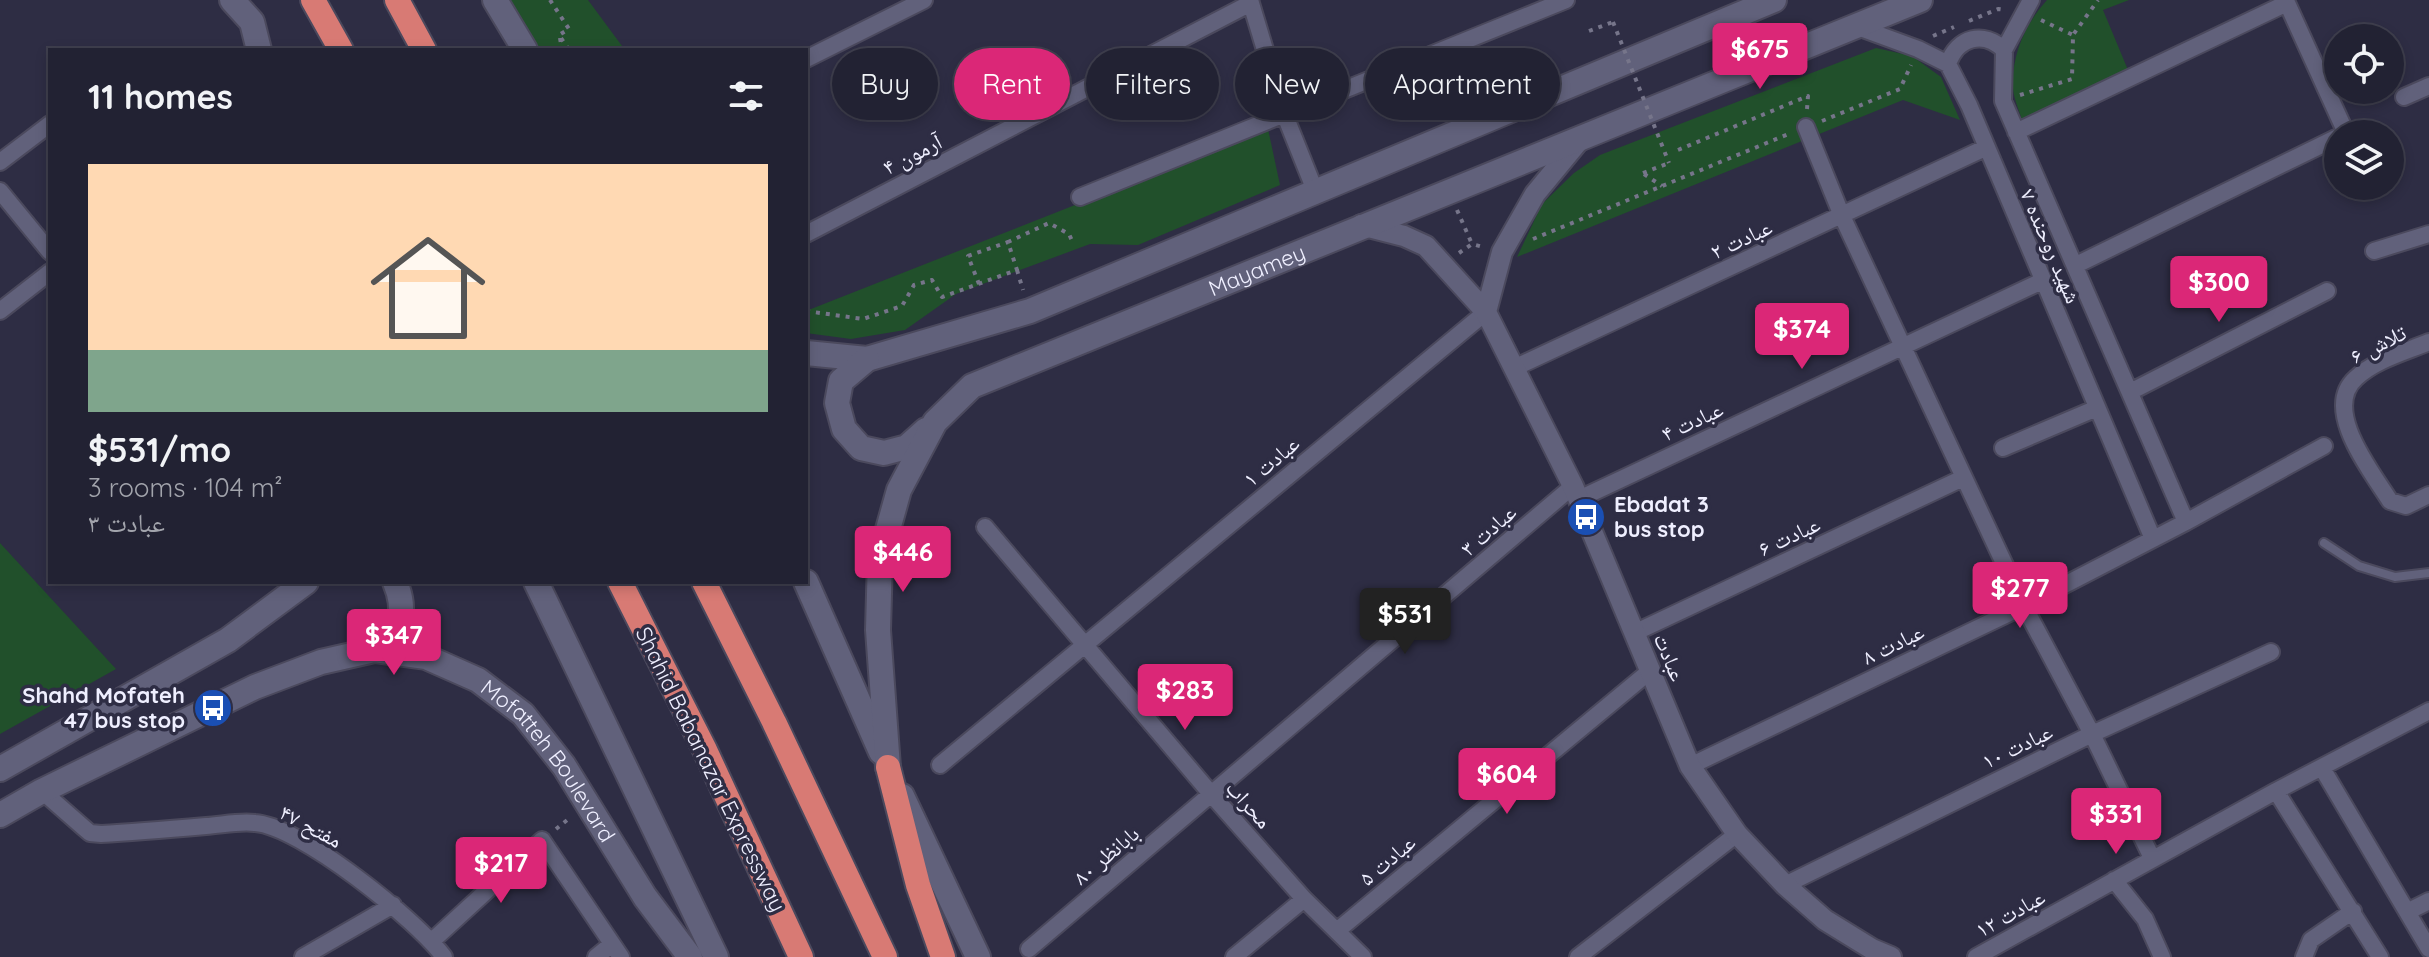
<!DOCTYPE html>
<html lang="en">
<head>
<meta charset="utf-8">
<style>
	body { margin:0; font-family:Quicksand,"Noto Naskh Arabic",sans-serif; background:#2a2a3b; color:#f1f3f6; height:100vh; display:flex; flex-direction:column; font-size:30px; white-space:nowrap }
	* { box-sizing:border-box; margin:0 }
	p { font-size:26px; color:#a2a4ac }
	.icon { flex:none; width:44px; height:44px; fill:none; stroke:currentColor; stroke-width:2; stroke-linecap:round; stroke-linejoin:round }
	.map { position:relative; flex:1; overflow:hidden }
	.details { position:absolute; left:48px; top:48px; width:760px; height:536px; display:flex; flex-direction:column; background:#223; border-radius:0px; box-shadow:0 4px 12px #0003,0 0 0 2px #3f3f4e }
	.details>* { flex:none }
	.banner { position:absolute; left:832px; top:48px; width:760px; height:72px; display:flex; gap:16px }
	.tools { position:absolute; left:2324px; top:24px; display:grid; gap:16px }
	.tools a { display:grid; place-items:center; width:80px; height:80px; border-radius:50%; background:#223; box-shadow:0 4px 12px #0003,0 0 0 2px #3f3f4e; font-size:40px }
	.price { position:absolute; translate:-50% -68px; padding:0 18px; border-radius:8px; background:#db2777; color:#fff; font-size:26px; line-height:52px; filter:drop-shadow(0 2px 4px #0008) }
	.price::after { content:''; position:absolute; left:50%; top:48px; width:24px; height:18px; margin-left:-12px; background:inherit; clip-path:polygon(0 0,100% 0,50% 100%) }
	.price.active { background:#222; color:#fff }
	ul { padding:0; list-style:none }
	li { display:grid; align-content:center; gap:16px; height:424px; padding:0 40px }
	li span { display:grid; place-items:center; height:248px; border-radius:0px; color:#555 }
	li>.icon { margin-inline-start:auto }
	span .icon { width:144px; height:144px; fill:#fffc; stroke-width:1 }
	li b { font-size:34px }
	h2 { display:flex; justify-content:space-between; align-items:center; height:96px; padding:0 40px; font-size:34px }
	.tag { padding:0 28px; border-radius:36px; background:#223; box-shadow:0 4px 12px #0003,0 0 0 2px #3f3f4e; font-size:28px; line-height:72px }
	.tag.active { background:#db2777; color:#fff }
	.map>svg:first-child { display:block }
	.green { fill:#21502b }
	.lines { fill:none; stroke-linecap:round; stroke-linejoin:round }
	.service-casing { stroke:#4b495d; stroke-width:12 }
	.minor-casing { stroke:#4b495d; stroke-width:20 }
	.tertiary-casing { stroke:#4b495d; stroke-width:24 }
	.secondary-casing { stroke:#4b495d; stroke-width:28 }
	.trunk-casing { stroke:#4b495d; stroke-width:28 }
	.path { stroke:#76758a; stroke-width:4; stroke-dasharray:4 6; stroke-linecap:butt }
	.service { stroke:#61617b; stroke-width:8 }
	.minor { stroke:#61617b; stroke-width:16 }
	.tertiary { stroke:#61617b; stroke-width:20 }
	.secondary { stroke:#61617b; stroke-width:24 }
	.trunk { stroke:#d87a74; stroke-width:24 }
	.path-bridge { stroke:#76758a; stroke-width:4; stroke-dasharray:4 6; stroke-linecap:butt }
	.labels { text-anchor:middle; stroke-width:7; stroke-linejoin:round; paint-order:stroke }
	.street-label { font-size:22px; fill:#efefff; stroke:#2e2d44 }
	.poi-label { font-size:22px; font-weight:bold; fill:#efefff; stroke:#2e2d44; text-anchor:start }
</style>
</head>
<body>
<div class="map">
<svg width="2429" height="957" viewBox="0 0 2429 957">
	<rect width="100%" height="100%" fill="#2e2d44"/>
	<!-- green -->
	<path class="green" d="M 510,0 L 588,0 L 625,50 L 540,50 Z
		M 2047,0 L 2129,0 L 2103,10 L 2128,70 L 2022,120 C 2019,110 2014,99 2013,89 C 2011,56 2025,24 2047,0 Z
		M 1876,48 L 1912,56 L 1941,77 L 1960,120 L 1903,100 L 1517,257 L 1542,204 L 1574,173 L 1600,155 Z
		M 1268,129 L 1280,185 L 1138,245 L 1090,244 L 956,294 L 905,330 L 851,339 L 806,333 L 806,311 Z
		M 0,543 L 116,669 L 0,734 Z"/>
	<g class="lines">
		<defs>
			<path id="service" d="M 2324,543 L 2359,566 L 2395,577 L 2429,573"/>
			<path id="minor" d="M 1250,0 L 1284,113 L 1316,193
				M 2031,0 L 2004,50 L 2003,101 L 2186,522
				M 1855,26 L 1918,49 L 1948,64 L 1969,105 L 2153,539
				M 806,59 L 924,0
				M 1948,64 C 1957,37 1984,30 2004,50
				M 2404,97 L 2429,86
				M 1806,127 L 1842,216 L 2024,606 L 2092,734 L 2152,858
				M 2016,132 L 2287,3 L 2346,133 L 2344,134
				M 0,162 L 50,124
				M 0,191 L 50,252
				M 1080,197 L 1566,0
				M 806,234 L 1251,3
				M 2374,251 L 2429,234
				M 2076,265 L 2338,137
				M 0,311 L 50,272
				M 2429,342 C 2405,352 2375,360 2356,378 C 2321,409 2372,472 2390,501 L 2406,506 L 2429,495
				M 1514,368 L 1985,148
				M 2130,392 L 2327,291
				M 2003,448 L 2097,408
				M 1579,499 L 2042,281
				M 985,527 L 1212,795 L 1304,899 L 1363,957
				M 1634,633 L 1963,478
				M 940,765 L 1486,312
				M 1690,766 L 2024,606 L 2186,522 L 2324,446
				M 2322,768 L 2429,949
				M 42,791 L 83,827 L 90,833 L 101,834 C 136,832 171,829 206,826 C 222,825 239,821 255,823 C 300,826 417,920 444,957
				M 2276,791 L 2380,957
				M 2114,880 L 2145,919 L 2162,957
				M 1785,885 L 2092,734 L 2271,652
				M 2407,912 L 2429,901
				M 1338,930 L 1650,671
				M 432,941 L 542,840 L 621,957
				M 1029,949 L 1573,486
				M 303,957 L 393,905
				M 596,957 L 612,944
				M 1234,957 L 1304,899
				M 1578,957 L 1737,834
				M 1976,957 L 2276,791 L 2429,711
				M 2304,957 L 2311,940 L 2353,911"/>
			<path id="tertiary" d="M 1361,225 L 1404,236 L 1426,246 L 1486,312 L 1573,486 L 1690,766 L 1737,834 L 1785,885 L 1825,920 L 1872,949 L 1891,957
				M 1486,312 L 1502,252 L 1535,194 L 1582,137"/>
			<g id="secondary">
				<path d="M 232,0 L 252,22 L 259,50"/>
				<path d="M 495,0 L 525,50"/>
				<path d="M 806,353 L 867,359 L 1030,311 L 1774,0"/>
				<path d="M 867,359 L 841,381 L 837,403 L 844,429 L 861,448 L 884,453 L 907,447 L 926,430"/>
				<path d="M 536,582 L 716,957"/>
				<path d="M 806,582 L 881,752"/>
				<path d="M 374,650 C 400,631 408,613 395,582"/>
				<path id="s1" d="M 888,767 L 878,630 L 880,558 L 899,490 L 935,422 L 972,386 L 1920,0"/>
				<path d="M 0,769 L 228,640 L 306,582"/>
				<path d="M 902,796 L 978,957"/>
				<path id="s2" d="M 0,815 L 42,791 L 255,687 L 321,662 L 374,650 L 426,657 L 478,680 L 523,714 L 564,766 L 645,897 L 690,957"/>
			</g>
			<path id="trunk" d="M 313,0 L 341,50
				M 397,0 L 424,50
				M 620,582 L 705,750 L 801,957
				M 704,582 L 774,722 L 885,957
				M 888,767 L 918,885 L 943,957"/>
		</defs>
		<!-- service casing -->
		<use href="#service" class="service-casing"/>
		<!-- minor casing -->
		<use href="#minor" class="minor-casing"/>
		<!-- tertiary casing -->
		<use href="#tertiary" class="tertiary-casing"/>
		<!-- secondary casing -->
		<use href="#secondary" class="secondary-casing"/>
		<!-- trunk casing -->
		<use href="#trunk" class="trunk-casing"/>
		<!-- path -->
		<path class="path" d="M 550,0 L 569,29 L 559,35 L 569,50
			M 2041,20 L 2073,35
			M 1969,21 L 1998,9 L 2006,10
			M 1589,31 L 1613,22
			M 1933,36 L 1954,27
			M 560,38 L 562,50
			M 2020,95 L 2072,79 L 2073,35 L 2098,0
			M 1822,121 L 1900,89 L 1911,65
			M 1678,150 L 1808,96 L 1807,109
			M 1643,173 L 1669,163
			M 1644,174 L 1662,186
			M 1457,210 L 1472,244
			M 1533,239 L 1791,133
			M 1459,253 L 1472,244 L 1483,247
			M 1017,270 L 1023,290
			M 979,284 L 968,256 L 1008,242
			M 806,311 L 863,319 L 902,306 L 914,285 L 932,280 L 942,297 L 1017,270 L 1008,242 L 1049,223 L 1069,234 L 1073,243
			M 556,829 L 571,817"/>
		<!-- service -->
		<use href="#service" class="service"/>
		<!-- minor -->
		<use href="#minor" class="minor"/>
		<!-- tertiary -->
		<use href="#tertiary" class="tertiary"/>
		<!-- secondary -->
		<use href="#secondary" class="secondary"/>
		<!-- trunk -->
		<use href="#trunk" class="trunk"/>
		<!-- path-bridge -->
		<path class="path-bridge" d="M 1613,22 L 1669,163"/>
	</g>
	<!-- icons -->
	<defs>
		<symbol id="bus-disc" viewBox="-11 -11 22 22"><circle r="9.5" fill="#1a4fb4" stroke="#2e2d44"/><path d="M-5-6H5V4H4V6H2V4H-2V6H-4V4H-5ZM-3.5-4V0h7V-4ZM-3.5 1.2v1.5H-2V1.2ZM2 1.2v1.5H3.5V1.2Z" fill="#fff"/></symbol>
	</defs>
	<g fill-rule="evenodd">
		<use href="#bus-disc" x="1564" y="495" width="44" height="44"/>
		<use href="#bus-disc" x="191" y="686" width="44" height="44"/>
	</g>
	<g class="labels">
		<!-- street labels -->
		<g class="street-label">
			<text transform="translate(912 154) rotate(-27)" y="8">آرمون ۴</text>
			<text transform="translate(1741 239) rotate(-25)" y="8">عبادت ۲</text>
			<text transform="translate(2051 246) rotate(67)" y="8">شهید روحنده ۷</text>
			<text dy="8" stroke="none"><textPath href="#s1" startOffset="716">Mayamey</textPath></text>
			<text transform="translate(2378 344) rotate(-27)" y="8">تلاش ۶</text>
			<text transform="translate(1692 421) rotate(-25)" y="8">عبادت ۴</text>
			<text transform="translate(1271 461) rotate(-40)" y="8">عبادت ۱</text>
			<text transform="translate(1488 530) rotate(-41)" y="8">عبادت ۳</text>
			<text transform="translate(1789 536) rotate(-25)" y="8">عبادت ۶</text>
			<text transform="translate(1893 644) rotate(-26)" y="8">عبادت ۸</text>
			<text transform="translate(1670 657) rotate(68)" y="8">عبادت</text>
			<text transform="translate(2017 746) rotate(-26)" y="8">عبادت ۱۰</text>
			<text dy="8" stroke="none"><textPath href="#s2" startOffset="628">Mofatteh Boulevard</textPath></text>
			<text transform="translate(711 769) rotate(64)" y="8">Shahid Babanazar Expressway</text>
			<text transform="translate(1249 804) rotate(48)" y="8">محراب</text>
			<text transform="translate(311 826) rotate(28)" y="8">مفتح ۴۷</text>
			<text transform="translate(1106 855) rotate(-40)" y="8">بابانظر ۸۰</text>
			<text transform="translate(1387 860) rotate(-40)" y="8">عبادت ۵</text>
			<text transform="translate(2010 913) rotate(-29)" y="8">عبادت ۱۲</text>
		</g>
		<!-- poi labels -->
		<g class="poi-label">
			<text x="1614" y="512">Ebadat 3<tspan x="1614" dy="25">bus stop</tspan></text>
			<text x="185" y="703" text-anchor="end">Shahd Mofateh<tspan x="185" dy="25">47 bus stop</tspan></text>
		</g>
	</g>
</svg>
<div class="tools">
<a><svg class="icon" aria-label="locate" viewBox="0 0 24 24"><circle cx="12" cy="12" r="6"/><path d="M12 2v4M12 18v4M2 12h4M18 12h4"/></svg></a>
<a><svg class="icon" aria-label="layers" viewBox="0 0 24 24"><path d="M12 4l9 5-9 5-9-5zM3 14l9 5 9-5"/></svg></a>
</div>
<b class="price" style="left:1760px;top:91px">$675</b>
<b class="price" style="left:2219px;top:324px">$300</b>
<b class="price" style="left:1802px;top:371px">$374</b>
<b class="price" style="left:903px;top:594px">$446</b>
<b class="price" style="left:2020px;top:630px">$277</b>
<b class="price active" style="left:1405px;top:656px">$531</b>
<b class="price" style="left:394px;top:677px">$347</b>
<b class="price" style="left:1185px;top:732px">$283</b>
<b class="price" style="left:1507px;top:816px">$604</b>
<b class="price" style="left:2116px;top:856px">$331</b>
<b class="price" style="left:501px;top:905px">$217</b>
<div class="banner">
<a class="tag">Buy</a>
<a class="tag active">Rent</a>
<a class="tag">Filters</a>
<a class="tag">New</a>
<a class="tag">Apartment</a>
</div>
<section class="details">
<h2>11 homes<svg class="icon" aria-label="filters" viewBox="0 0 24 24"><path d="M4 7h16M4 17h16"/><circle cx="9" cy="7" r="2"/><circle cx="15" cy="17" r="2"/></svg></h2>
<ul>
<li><span style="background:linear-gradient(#ffd9b3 75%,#7fa58c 0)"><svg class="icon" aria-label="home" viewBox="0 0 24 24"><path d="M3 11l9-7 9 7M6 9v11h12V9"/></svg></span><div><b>$531/mo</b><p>3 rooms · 104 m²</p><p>عبادت ۳</p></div></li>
</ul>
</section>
</div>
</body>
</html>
